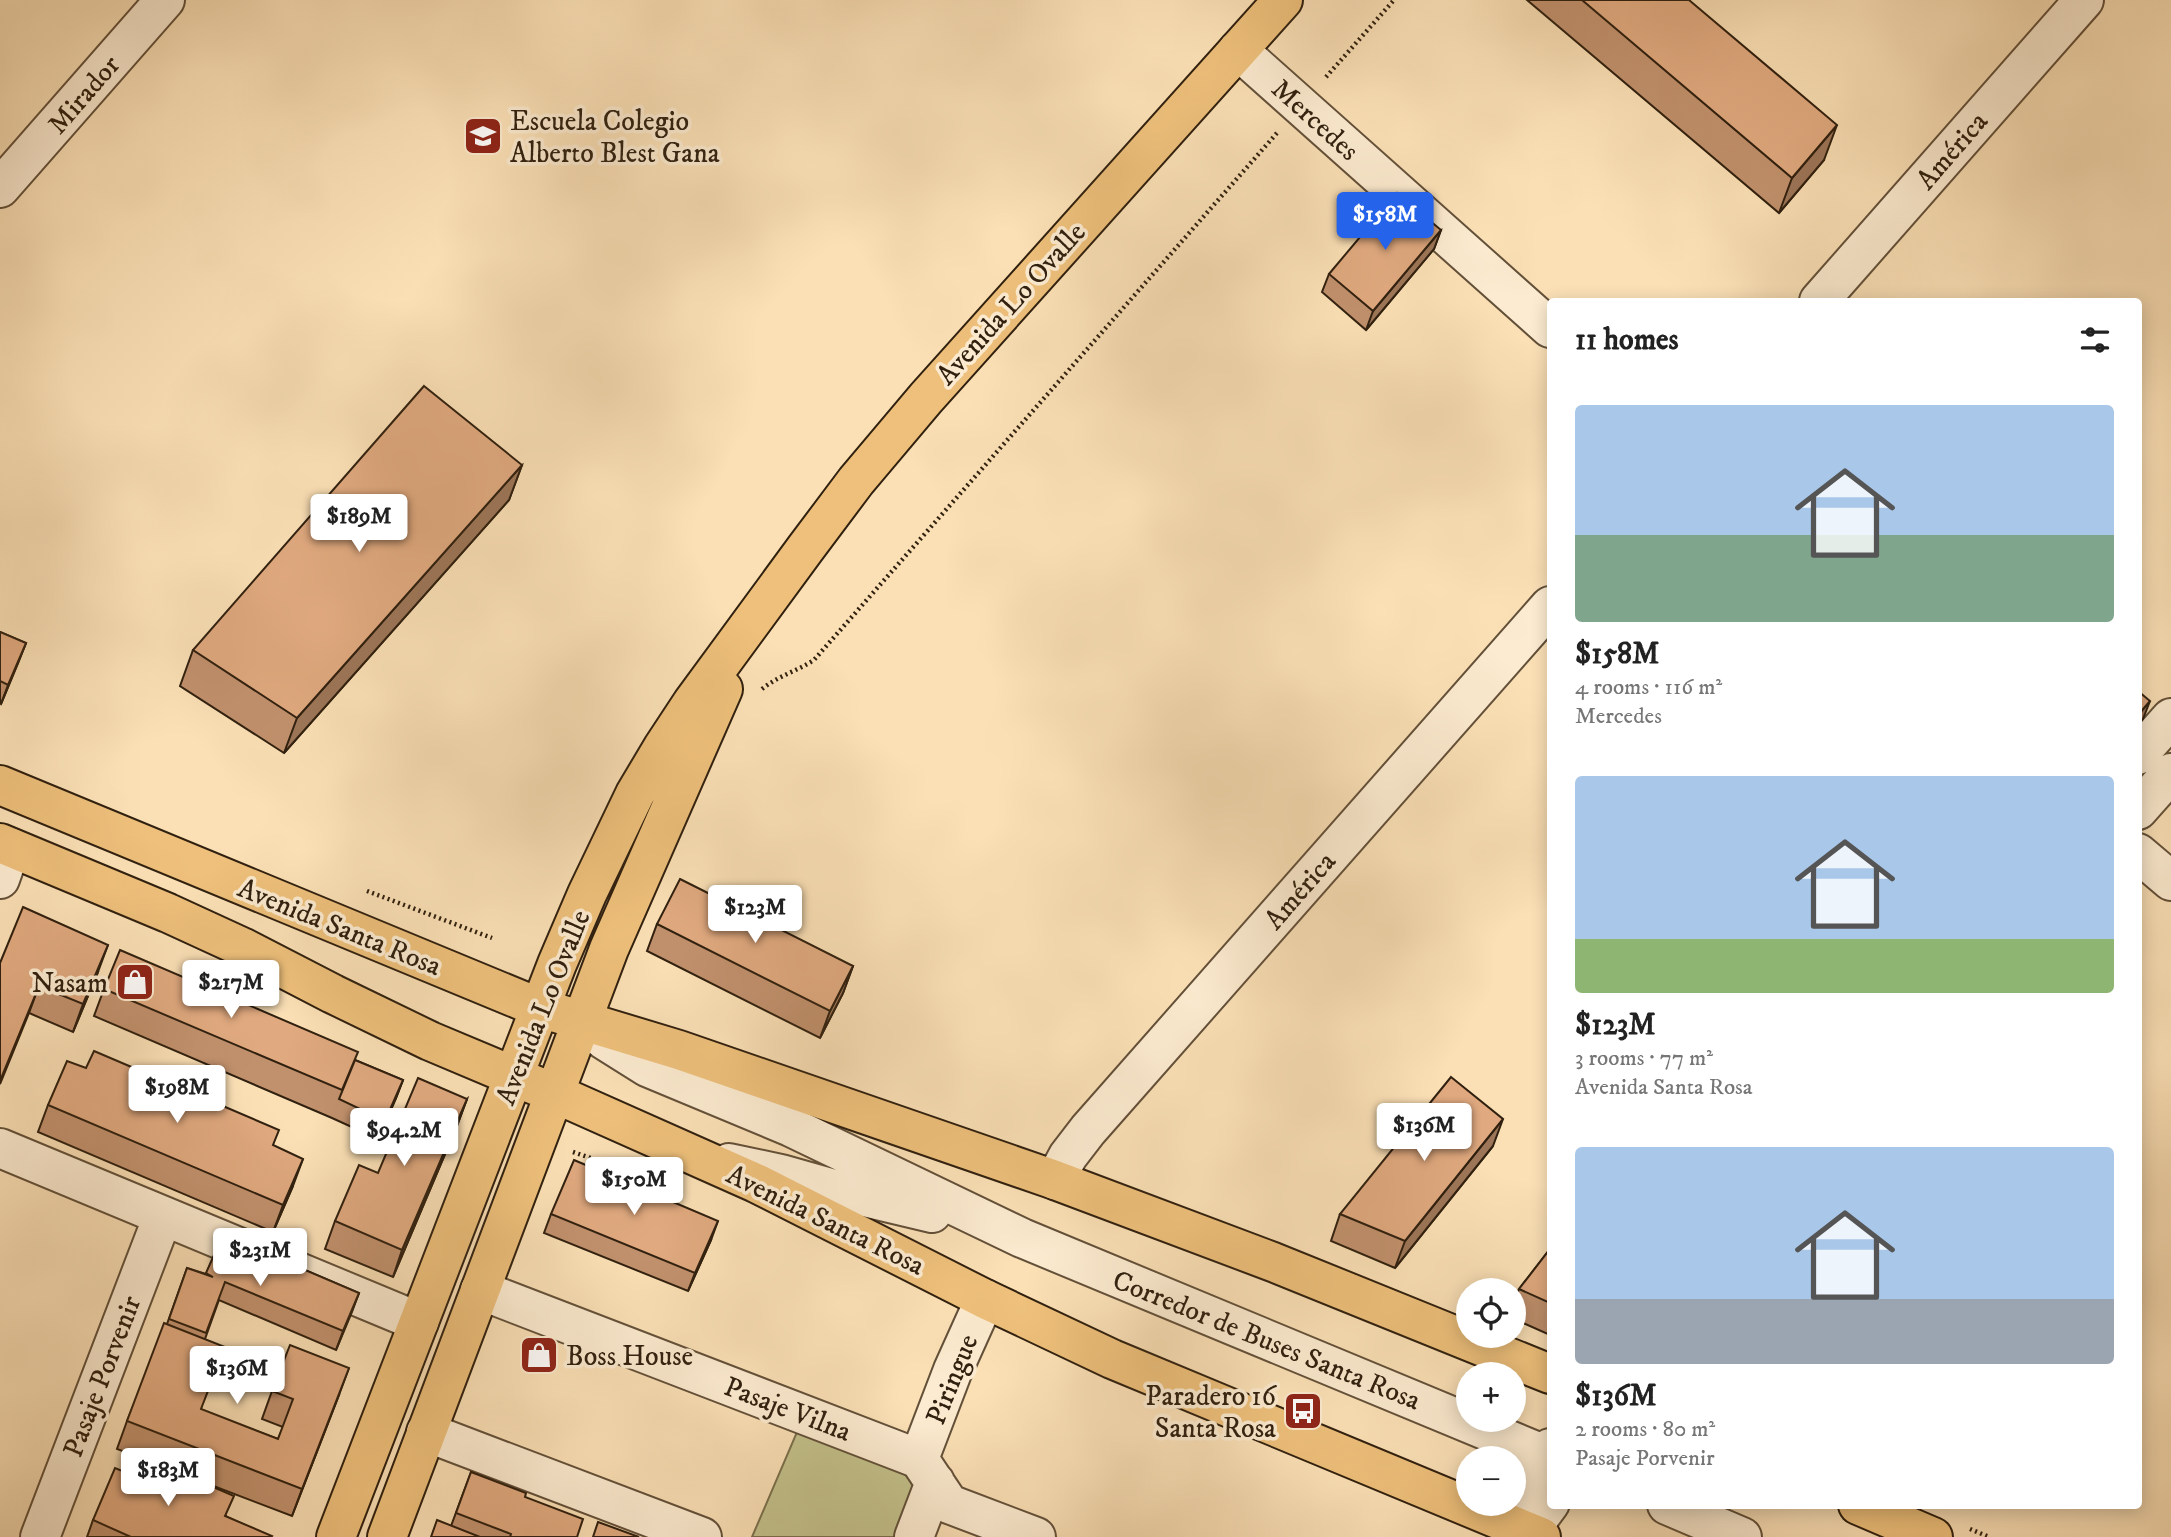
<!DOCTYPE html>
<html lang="en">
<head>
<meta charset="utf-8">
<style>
	body { margin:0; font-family:"IM FELL DW Pica",serif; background:#f2f2f2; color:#222; height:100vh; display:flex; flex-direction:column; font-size:26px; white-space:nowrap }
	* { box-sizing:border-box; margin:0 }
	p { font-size:23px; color:#767676 }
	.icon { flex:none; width:38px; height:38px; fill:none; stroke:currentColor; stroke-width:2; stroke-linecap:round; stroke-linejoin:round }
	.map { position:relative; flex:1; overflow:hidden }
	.panel { position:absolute; left:1547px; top:298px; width:595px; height:1211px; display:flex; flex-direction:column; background:#fff; border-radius:7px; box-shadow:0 4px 18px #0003 }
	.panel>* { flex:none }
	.fabs { position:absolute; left:1456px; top:1278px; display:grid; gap:14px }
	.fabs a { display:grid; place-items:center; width:70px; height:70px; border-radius:50%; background:#fff; box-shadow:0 4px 18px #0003; font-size:35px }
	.price { position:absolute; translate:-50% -60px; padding:0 16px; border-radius:7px; background:#fff; color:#222; font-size:23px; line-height:46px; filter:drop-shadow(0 2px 4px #0008) }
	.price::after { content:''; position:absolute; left:50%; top:42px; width:21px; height:16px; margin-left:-10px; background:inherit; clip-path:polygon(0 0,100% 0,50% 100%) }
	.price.active { background:#2563eb; color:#fff }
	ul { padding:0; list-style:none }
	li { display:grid; align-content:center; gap:14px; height:371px; padding:0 28px }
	li span { display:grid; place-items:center; height:217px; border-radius:7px; color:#555 }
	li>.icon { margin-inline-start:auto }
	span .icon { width:126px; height:126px; fill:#fffc; stroke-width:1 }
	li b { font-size:30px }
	h2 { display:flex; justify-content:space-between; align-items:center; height:84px; padding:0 28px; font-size:30px }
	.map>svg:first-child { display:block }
	.green { fill:#c3c18b; stroke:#7a704d; stroke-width:2 }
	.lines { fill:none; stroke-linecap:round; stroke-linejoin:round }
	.minor-casing { stroke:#635039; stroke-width:42 }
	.major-casing { stroke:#30200f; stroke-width:42 }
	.path { stroke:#30200f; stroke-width:4.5; stroke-dasharray:2 3.5; stroke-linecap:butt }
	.minor { stroke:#fcebd0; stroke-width:38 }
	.major { stroke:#eec07b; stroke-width:38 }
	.wall { fill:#c1916d; stroke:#30200f; stroke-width:2 }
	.shaded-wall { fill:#9d7659; stroke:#30200f; stroke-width:2 }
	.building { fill:#e0a97f; stroke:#30200f; stroke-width:2 }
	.labels { text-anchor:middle; stroke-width:7; stroke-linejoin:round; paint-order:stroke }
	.street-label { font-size:28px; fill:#30200f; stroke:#fcebd0 }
	.poi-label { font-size:28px; fill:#30200f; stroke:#fcebd0; text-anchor:start }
</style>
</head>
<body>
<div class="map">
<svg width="2171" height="1537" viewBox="0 0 2171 1537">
	<rect width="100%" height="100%" fill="#fbe0b6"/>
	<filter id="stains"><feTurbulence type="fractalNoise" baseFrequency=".00286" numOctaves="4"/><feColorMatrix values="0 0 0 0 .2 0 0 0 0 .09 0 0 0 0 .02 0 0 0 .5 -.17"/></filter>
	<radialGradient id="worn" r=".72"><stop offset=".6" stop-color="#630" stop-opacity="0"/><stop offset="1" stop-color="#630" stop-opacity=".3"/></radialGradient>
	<!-- green -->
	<path class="green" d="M 800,1425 L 891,1463 L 910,1479 L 921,1511 L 910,1537 L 752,1537 Z"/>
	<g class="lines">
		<defs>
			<path id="minor" d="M 1238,50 L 1550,328
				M 0,188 L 165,0
				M 1819,301 L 2084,0
				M 2138,755 L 2171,718
				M 2138,810 L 2171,773
				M 2138,853 L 2171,881
				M 0,879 L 11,848
				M 584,1022 L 604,1040 L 647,1067 L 791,1127 L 1022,1238 L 1550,1457
				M 0,1148 L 419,1322
				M 729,1163 L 781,1174 L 848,1193 L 932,1213
				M 1055,1180 L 1068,1156 L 1088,1130 L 1550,606
				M 480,1290 L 919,1459 L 949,1504 L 1036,1537
				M 426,1432 L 702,1537
				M 919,1459 L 953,1370 L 985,1299
				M 1514,1503 L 1550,1448
				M 1667,1505 L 1742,1537
				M 40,1537 L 163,1216
				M 914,1537 L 935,1482
				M 1525,1537 L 1550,1503"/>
			<path id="major" d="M 0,785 L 540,1008 L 679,1050 L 1055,1180 L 1273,1262 L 1550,1374
				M 0,843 L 168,913 L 242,947 L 333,994 L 430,1041 L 556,1094 L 756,1183 L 985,1299 L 1112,1359 L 1541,1537
				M 1858,1505 L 1933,1537
				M 336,1537 L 557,964 L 587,894 L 635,794 L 663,747 L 692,703 L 805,549 L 856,481 L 926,398 L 1283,0
				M 387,1537 L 609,949 L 723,689"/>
		</defs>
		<!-- minor casing -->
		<use href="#minor" class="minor-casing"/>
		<!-- major casing -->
		<use href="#major" class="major-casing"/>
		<!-- path -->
		<path class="path" d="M 1326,77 L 1394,0
			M 762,689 C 778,676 797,671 814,660 L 1277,133
			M 367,891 L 492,938
			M 573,1152 L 617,1167
			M 1970,1529 L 1989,1537"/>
		<!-- minor -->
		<use href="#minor" class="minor"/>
		<!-- major -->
		<use href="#major" class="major"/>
	</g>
	<!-- wall -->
	<path class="wall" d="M 1527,0 L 1689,0 L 1824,160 L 1779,213 Z
		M 1441,230 L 1434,249 L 1366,330 L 1322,292 L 1329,274 Z
		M 522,465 L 509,500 L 284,753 L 180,686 L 193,650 Z
		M 0,632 L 26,643 L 1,704 L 0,703 Z
		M 657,924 L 853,966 L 843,993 L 820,1038 L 647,951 Z
		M 0,963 L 98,972 L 73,1032 L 29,1013 Z
		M 104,989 L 355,1060 L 403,1080 L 396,1098 L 378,1139 L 332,1118 L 94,1016 Z
		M 86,1068 L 273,1146 L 293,1186 L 273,1232 L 38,1132 L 48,1105 Z
		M 467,1099 L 457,1126 L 393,1277 L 325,1249 L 335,1221 L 378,1173 Z
		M 1493,1146 L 1395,1268 L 1331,1241 L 1340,1214 Z
		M 551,1214 L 711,1240 L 688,1291 L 544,1233 Z
		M 223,1235 L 359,1293 L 336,1350 L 219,1300 L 205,1339 L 201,1410 L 278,1439 L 283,1427 L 262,1419 L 272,1391 L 339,1395 L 292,1516 L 190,1477 L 227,1517 L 272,1537 L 87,1537 L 93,1520 L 152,1483 L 159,1465 L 117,1449 L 127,1421 L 167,1324 L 187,1268 L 206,1274 Z
		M 1550,1249 L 1550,1335 L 1514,1319 L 1514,1303 L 1519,1289 Z
		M 471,1472 L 525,1497 L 577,1537 L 431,1537 L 451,1526 Z"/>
	<!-- shaded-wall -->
	<path class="shaded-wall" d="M 1837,125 L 1824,160 L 1779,213 L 1792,178 Z
		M 1441,230 L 1434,249 L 1366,330 L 1373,311 Z
		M 522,465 L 509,500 L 284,753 L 297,718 Z
		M 26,643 L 19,661 L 1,704 L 8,685 Z
		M 2150,701 L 2143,719 L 2138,725 L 2138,715 Z
		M 108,945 L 98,972 L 73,1032 L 83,1004 Z
		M 853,966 L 843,993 L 820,1038 L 830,1011 Z
		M 39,986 L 29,1013 L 0,1084 L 0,1081 Z
		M 403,1080 L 396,1098 L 378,1139 L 385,1121 Z
		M 467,1099 L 457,1126 L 393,1277 L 402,1250 Z
		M 1503,1119 L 1493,1146 L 1395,1268 L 1405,1241 Z
		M 303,1159 L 293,1186 L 273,1232 L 283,1205 Z
		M 718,1221 L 711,1240 L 688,1291 L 695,1273 Z
		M 359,1293 L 352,1312 L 336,1350 L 343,1331 Z
		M 349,1368 L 339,1395 L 292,1516 L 302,1489 Z"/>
	<!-- building -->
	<path class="building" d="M 1582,0 L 1689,0 L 1837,125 L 1792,178 Z
		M 1397,193 L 1441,230 L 1373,311 L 1329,274 Z
		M 424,386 L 522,465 L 297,718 L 193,650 Z
		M 0,632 L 26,643 L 8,685 L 0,681 Z
		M 2138,691 L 2150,701 L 2138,715 Z
		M 680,879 L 853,966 L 830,1011 L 657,924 Z
		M 23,907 L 108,945 L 83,1004 L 39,986 L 0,1081 L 0,963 Z
		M 120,950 L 358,1052 L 342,1090 L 104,989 Z
		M 94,1051 L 279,1130 L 273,1145 L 303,1159 L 283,1205 L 48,1105 L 67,1061 L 86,1068 Z
		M 355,1060 L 403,1080 L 385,1121 L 339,1099 Z
		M 1451,1077 L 1503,1119 L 1405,1241 L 1340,1214 Z
		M 418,1078 L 467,1099 L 402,1250 L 335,1221 L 359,1165 L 378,1173 Z
		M 574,1160 L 718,1221 L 695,1273 L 551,1214 Z
		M 223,1235 L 359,1293 L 343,1331 L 225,1282 L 206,1333 L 169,1319 L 187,1268 L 213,1277 L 206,1273 Z
		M 1550,1249 L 1550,1303 L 1519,1289 Z
		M 164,1323 L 225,1347 L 201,1409 L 278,1439 L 293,1399 L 272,1391 L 290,1345 L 349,1368 L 302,1489 L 127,1421 Z
		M 160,1464 L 234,1496 L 225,1516 L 272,1536 L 271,1537 L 131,1537 L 93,1520 L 115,1468 L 152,1483 Z
		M 471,1472 L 526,1493 L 525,1497 L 583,1519 L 577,1537 L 510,1537 L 511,1534 L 456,1513 Z
		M 437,1520 L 480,1537 L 431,1537 Z
		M 598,1522 L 639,1537 L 593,1537 Z"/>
	<!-- icons -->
	<defs>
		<symbol id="school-square" viewBox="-11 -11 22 22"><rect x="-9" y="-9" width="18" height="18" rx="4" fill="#8f2418" stroke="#fcebd0"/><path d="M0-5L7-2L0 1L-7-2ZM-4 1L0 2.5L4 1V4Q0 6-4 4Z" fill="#fff"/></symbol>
		<symbol id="shop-square" viewBox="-11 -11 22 22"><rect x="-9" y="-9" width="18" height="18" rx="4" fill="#8f2418" stroke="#fcebd0"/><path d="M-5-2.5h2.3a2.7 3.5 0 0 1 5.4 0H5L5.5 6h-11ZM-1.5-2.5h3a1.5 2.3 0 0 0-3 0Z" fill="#fff"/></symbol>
		<symbol id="bus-square" viewBox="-11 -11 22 22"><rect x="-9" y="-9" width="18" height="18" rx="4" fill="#8f2418" stroke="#fcebd0"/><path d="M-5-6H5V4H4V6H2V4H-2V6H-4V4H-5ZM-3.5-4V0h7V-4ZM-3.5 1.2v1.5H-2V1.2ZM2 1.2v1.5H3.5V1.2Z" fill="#fff"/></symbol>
	</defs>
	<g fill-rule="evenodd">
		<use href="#school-square" x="461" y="114" width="44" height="44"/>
		<use href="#shop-square" x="113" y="960" width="44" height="44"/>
		<use href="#shop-square" x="517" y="1333" width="44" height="44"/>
		<use href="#bus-square" x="1281" y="1389" width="44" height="44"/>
	</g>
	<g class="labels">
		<!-- street labels -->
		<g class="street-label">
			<text transform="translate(83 94) rotate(-49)" y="10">Mirador</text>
			<text transform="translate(1316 119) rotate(42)" y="10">Mercedes</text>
			<text transform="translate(1951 150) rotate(-49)" y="10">América</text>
			<text transform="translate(1010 303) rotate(-48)" y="10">Avenida Lo Ovalle</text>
			<text transform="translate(1299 890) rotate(-49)" y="10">América</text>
			<text transform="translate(340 926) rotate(22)" y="10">Avenida Santa Rosa</text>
			<text transform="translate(542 1007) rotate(-68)" y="10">Avenida Lo Ovalle</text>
			<text transform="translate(826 1219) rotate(26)" y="10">Avenida Santa Rosa</text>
			<text transform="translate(1267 1339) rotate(22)" y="10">Corredor de Buses Santa Rosa</text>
			<text transform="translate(101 1376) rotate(-69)" y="10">Pasaje Porvenir</text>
			<text transform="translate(951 1379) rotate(-68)" y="10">Piringue</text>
			<text transform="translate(788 1408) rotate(21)" y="10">Pasaje Vilna</text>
		</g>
		<!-- poi labels -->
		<g class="poi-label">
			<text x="510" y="130">Escuela Colegio<tspan x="510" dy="32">Alberto Blest Gana</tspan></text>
			<text x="108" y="992" text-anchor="end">Nasam</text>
			<text x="566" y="1365">Boss House</text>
			<text x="1276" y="1405" text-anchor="end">Paradero 16<tspan x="1276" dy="32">Santa Rosa</tspan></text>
		</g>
	</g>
	<rect width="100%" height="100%" filter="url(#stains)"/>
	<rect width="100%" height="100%" fill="url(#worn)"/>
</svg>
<div class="fabs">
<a><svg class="icon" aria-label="locate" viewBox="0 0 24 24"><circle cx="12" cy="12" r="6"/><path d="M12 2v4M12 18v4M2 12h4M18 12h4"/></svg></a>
<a>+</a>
<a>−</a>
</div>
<b class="price active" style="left:1385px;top:252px">$158M</b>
<b class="price" style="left:359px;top:554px">$189M</b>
<b class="price" style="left:755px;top:945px">$123M</b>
<b class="price" style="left:231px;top:1020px">$217M</b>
<b class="price" style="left:177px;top:1125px">$198M</b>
<b class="price" style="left:1424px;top:1163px">$136M</b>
<b class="price" style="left:404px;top:1168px">$94.2M</b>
<b class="price" style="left:634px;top:1217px">$150M</b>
<b class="price" style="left:260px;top:1288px">$231M</b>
<b class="price" style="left:237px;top:1406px">$136M</b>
<b class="price" style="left:168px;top:1508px">$183M</b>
<section class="panel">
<h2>11 homes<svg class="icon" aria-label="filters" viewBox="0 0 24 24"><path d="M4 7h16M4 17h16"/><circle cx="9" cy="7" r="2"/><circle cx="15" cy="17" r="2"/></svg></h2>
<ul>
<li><span style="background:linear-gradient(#a9c7e8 60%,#7fa58c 0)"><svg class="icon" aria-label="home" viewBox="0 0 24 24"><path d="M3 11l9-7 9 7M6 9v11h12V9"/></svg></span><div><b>$158M</b><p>4 rooms · 116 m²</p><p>Mercedes</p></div></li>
<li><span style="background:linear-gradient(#a9c7e8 75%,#8fb573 0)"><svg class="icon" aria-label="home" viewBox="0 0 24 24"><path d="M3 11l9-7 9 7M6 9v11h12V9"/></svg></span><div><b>$123M</b><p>3 rooms · 77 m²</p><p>Avenida Santa Rosa</p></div></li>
<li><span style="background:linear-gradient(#a9c7e8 70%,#9aa5b1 0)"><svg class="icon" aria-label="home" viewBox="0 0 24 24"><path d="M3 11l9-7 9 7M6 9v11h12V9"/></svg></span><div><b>$136M</b><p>2 rooms · 80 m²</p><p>Pasaje Porvenir</p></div></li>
</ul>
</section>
</div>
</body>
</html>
